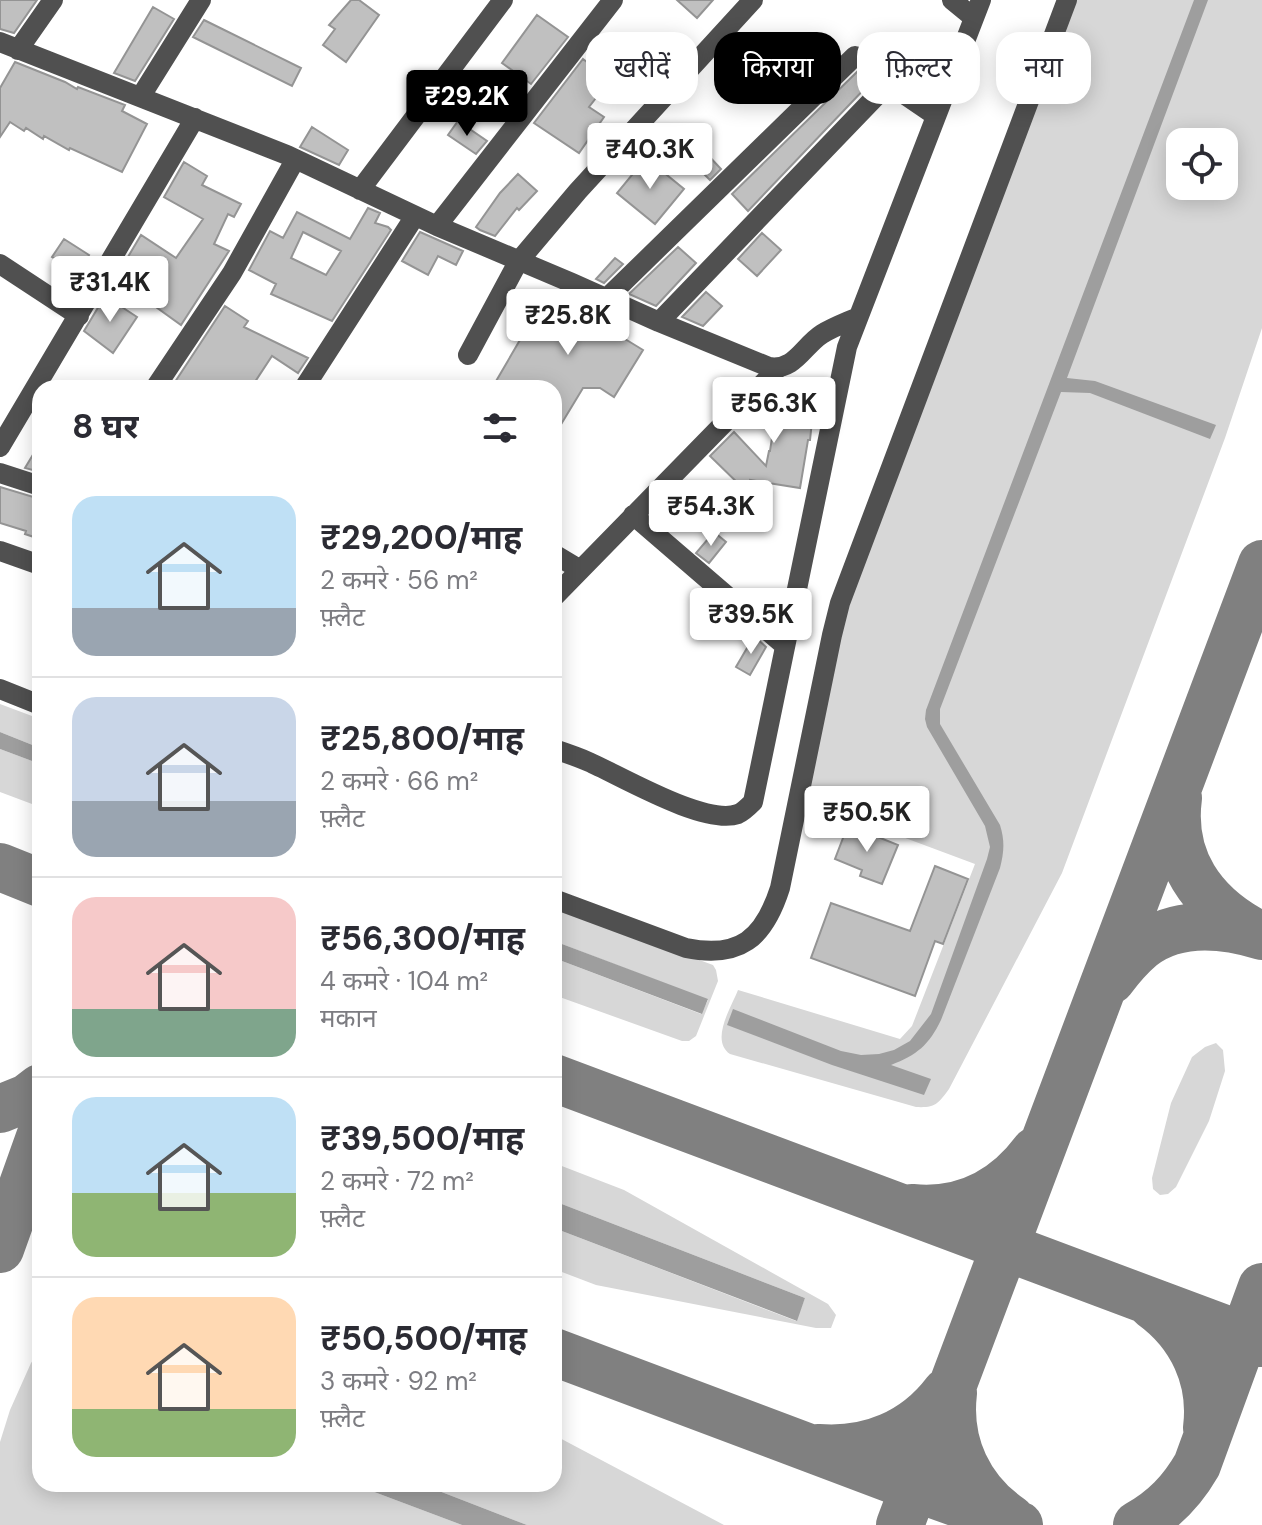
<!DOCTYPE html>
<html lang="hi">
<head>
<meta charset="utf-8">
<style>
	body { margin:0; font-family:"DM Sans","Noto Sans Devanagari",sans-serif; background:#f7f7f7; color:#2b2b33; height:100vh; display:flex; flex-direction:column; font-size:30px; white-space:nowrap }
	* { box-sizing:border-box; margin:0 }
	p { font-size:26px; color:#7c7c81 }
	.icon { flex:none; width:44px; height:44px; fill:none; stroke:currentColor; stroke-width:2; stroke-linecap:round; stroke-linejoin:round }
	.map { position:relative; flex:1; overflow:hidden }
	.side { position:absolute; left:32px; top:380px; width:530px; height:1112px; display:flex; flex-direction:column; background:#fff; border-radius:24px; box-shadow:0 4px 20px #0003 }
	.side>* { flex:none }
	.top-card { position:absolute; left:586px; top:32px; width:556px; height:72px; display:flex; gap:16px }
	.buttons { position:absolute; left:1166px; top:128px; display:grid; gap:16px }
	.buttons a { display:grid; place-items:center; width:72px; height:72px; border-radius:16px; background:#fff; box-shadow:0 4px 20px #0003; font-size:40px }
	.price { position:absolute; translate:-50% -68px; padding:0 18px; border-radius:8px; background:#fff; color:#222; font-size:26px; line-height:52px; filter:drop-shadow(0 2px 4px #0008) }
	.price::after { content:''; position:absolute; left:50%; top:48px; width:24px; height:18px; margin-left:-12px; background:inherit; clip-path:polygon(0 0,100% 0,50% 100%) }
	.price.on { background:#000; color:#fff }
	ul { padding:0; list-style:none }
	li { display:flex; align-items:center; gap:24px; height:200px; padding:0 40px }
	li+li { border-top:2px solid #e1e1e2 }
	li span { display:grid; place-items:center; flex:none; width:224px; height:160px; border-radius:24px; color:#555 }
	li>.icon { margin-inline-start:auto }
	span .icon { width:96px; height:96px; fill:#fffc; stroke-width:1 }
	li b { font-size:34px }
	h2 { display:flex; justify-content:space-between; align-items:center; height:96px; padding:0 40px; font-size:34px }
	.tag { padding:0 28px; border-radius:24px; background:#fff; box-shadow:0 4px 20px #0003; font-size:28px; line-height:72px }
	.tag.on { background:#000; color:#fff }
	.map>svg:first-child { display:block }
	.green { fill:#d7d7d7; fill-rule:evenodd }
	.water { fill:#9e9e9e }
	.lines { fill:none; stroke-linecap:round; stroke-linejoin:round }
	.taxiway { stroke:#808080; stroke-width:48 }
	.building { fill:#c0c0c0; stroke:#949494; stroke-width:2; fill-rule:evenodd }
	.minor { stroke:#505050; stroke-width:20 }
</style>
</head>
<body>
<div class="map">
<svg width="1262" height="1525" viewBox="0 0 1262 1525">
	<rect width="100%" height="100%" fill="#fff"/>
	<!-- green -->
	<path class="green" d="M 1077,0 L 1262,0 L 1262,328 L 1225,438 L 1062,873 L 949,1089 C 938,1104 935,1108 916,1107 L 730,1054 C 710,1040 731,1008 738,990 L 900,1039 L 912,1026 L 975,864 L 806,801 L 848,603 ZM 1180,142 L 1224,142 L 1224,186 L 1180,186 Z
		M 0,704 L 40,719 L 40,748 L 0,732 Z
		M 0,749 L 40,764 L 40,807 L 0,792 Z
		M 554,907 L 713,965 L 716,970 L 718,981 L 696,1036 L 689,1041 L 682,1041 L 554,995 L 554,958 L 701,1014 L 708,1000 L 554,941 Z
		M 1216,1043 L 1223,1050 L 1225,1071 L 1209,1121 L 1176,1187 L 1168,1194 L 1160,1195 L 1153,1189 L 1152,1178 L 1171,1103 L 1192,1057 L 1205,1047 Z
		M 554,1163 L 624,1190 L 828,1304 L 836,1315 L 831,1328 L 816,1328 L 596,1285 L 554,1269 L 554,1228 L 796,1321 L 805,1298 L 554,1201 Z
		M 40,1350 L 40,1484 L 353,1484 L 462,1525 L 0,1525 L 0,1442 L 10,1410 L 31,1363 Z
		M 554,1435 L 724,1525 L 527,1525 L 421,1484 L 554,1484 Z"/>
	<!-- water -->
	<path class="water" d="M 1194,0 L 1208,0 L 1067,378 L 1095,381 L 1216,425 L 1210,439 L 1090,393 L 1061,392 L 940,709 L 940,724 L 1000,825 C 1005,841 1004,852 1000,868 L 941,1020 C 929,1045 917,1055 891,1065 L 931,1079 L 924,1095 L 832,1065 L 727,1025 L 733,1009 L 841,1051 L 861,1055 L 879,1054 L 894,1050 L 910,1041 L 931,1014 L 987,859 L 990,847 L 985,826 L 927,727 L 925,719 L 926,710 Z
		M 0,732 L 40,748 L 40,764 L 0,749 Z
		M 554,941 L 708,999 L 702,1014 L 554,958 Z
		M 554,1201 L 805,1298 L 797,1321 L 554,1228 Z
		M 353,1484 L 421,1484 L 527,1525 L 462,1525 Z"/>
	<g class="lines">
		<!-- taxiway -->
		<path class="taxiway" d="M 1178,798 C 1170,859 1202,904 1254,932
			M 0,867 L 40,883
			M 1111,980 C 1120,968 1129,957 1141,947 C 1175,920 1222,924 1262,936
			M 554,1078 L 1262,1343
			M 0,1109 L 27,1098 L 40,1088
			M 912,1208 C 963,1213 1005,1191 1035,1151
			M 0,1249 L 40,1137
			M 1152,1305 C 1192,1334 1213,1379 1207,1428
			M 554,1352 L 913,1487 L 1019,1525
			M 953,1393 C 947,1444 969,1490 1011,1519
			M 818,1448 C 869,1452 915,1433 946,1392
			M 900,1525 L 1262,564
			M 1137,1525 C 1164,1510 1182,1491 1197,1465 L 1262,1287"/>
	</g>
	<!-- building -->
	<path class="building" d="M 0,0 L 37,0 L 14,33 L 0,29 Z
		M 351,0 L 359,0 L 379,15 L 346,62 L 323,45 L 335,29 L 329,25 Z
		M 677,0 L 713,0 L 697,18 Z
		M 153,7 L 174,19 L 135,81 L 114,73 Z
		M 537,15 L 568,37 L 531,84 L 502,63 Z
		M 204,20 L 301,68 L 292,86 L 193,37 Z
		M 583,59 L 610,80 L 589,107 L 604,117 L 579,153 L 534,123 Z
		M 15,62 L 65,82 L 77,89 L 78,87 L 125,105 L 122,111 L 147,124 L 122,172 L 70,148 L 69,150 L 44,136 L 43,139 L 26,128 L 24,131 L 10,122 L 0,137 L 0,88 Z
		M 859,70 L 871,82 L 748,211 L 732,194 Z
		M 458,121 L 487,141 L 476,154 L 448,135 Z
		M 312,127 L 348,150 L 339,165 L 300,147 Z
		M 706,153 L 721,169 L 710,180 L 694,164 Z
		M 646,158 L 684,189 L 655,224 L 617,193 Z
		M 184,162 L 207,176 L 202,185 L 241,204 L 234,217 L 228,214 L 214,244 L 229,251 L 181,325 L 149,302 L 154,295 L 119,272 L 141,235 L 176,258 L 203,219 L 164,197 Z
		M 518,174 L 537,191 L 519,210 L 517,208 L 495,236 L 480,230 L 476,227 L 500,193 Z
		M 368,208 L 380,213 L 375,223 L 388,227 L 391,230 L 332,321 L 271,294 L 276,284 L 249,270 L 270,231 L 283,238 L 297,212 L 350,239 ZM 303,232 L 341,251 L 326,275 L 291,258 Z
		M 420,232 L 463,251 L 456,265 L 438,256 L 428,275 L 402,261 Z
		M 762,233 L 781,250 L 757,276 L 738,259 Z
		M 64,239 L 89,255 L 77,274 L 52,257 Z
		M 678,247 L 696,263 L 656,306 L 629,294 Z
		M 615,258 L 623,264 L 604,283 L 596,279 Z
		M 548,292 L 643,350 L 614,397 L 600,388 L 583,388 L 554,436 L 554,388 L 492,388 Z
		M 706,292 L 722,306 L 703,326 L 682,317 Z
		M 105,296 L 137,317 L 113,353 L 84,331 Z
		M 225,306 L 248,321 L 244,327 L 308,358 L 298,373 L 272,356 L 251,388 L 171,388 Z
		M 780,385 L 814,390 L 810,420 L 812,421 L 810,440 L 808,440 L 800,488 L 750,480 L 747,492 L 710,456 L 734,432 L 766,466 L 769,451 L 770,451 Z
		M 40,443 L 40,472 L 25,468 Z
		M 0,487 L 40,499 L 40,539 L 25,534 L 26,531 L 0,523 Z
		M 714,532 L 726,542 L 709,563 L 696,553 Z
		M 754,636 L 766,647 L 750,675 L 736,667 Z
		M 848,825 L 898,845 L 882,884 L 860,876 L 862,870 L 835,859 Z
		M 935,866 L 968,879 L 943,944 L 935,941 L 915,996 L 811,958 L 831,903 L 910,931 Z"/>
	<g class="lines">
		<!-- minor -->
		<path class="minor" d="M 952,0 L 974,18
			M 0,42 L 287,155 L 437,226 L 572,283 L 659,322 L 769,367 C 795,371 803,346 822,334 C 833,327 847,322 858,317
			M 18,50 L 53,0
			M 141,96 L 201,0
			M 360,190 L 503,0
			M 437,226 L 613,0
			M 0,264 L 79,316
			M 607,298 L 855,56
			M 659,322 L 884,88 L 892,86 L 936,116
			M 468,355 L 518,262 L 578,191 L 753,0
			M 155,388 L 232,273 L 295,160
			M 304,388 L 415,216
			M 0,447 L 195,118
			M 0,473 L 40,486
			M 633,515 L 784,645
			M 0,551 L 40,565
			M 554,554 L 579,569
			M 554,597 L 778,368
			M 0,689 L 40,705
			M 554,749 C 566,753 578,757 589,762 C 621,776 705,826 738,814 C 743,812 749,806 753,802 L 847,347 L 981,0
			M 554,899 L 686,948 C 740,959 764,938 780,888 L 832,635 L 840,603 L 1067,0"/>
	</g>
</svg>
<div class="buttons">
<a><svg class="icon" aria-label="locate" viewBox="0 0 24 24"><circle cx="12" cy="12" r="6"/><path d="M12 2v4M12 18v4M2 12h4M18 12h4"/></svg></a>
</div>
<b class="price on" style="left:467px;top:138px">₹29.2K</b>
<b class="price" style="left:650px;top:191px">₹40.3K</b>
<b class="price" style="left:110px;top:324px">₹31.4K</b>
<b class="price" style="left:568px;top:357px">₹25.8K</b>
<b class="price" style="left:774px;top:445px">₹56.3K</b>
<b class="price" style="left:711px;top:548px">₹54.3K</b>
<b class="price" style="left:751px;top:656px">₹39.5K</b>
<b class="price" style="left:867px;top:854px">₹50.5K</b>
<div class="top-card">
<a class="tag">खरीदें</a>
<a class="tag on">किराया</a>
<a class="tag">फ़िल्टर</a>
<a class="tag">नया</a>
</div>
<section class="side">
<h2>8 घर<svg class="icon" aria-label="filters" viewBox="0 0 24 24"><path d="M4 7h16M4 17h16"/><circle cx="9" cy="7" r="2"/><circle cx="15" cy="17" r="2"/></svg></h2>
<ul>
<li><span style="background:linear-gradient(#bfe0f5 70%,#9aa5b1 0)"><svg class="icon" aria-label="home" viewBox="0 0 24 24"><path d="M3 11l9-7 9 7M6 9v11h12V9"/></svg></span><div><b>₹29,200/माह</b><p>2 कमरे · 56 m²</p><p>फ़्लैट</p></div></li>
<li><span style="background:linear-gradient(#c9d6e8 65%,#9aa5b1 0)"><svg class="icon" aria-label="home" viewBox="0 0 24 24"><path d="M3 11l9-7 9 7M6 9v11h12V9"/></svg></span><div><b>₹25,800/माह</b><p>2 कमरे · 66 m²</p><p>फ़्लैट</p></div></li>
<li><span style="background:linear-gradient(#f6c9c9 70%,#7fa58c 0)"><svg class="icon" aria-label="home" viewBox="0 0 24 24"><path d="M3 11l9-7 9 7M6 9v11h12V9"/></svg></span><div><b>₹56,300/माह</b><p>4 कमरे · 104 m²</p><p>मकान</p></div></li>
<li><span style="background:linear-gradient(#bfe0f5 60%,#8fb573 0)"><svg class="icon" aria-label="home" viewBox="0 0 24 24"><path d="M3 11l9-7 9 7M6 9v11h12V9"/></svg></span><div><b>₹39,500/माह</b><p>2 कमरे · 72 m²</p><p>फ़्लैट</p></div></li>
<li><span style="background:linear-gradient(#ffd9b3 70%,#8fb573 0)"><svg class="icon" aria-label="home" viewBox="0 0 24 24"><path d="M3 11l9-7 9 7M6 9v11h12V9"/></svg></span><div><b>₹50,500/माह</b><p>3 कमरे · 92 m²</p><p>फ़्लैट</p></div></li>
</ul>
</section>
</div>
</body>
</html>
